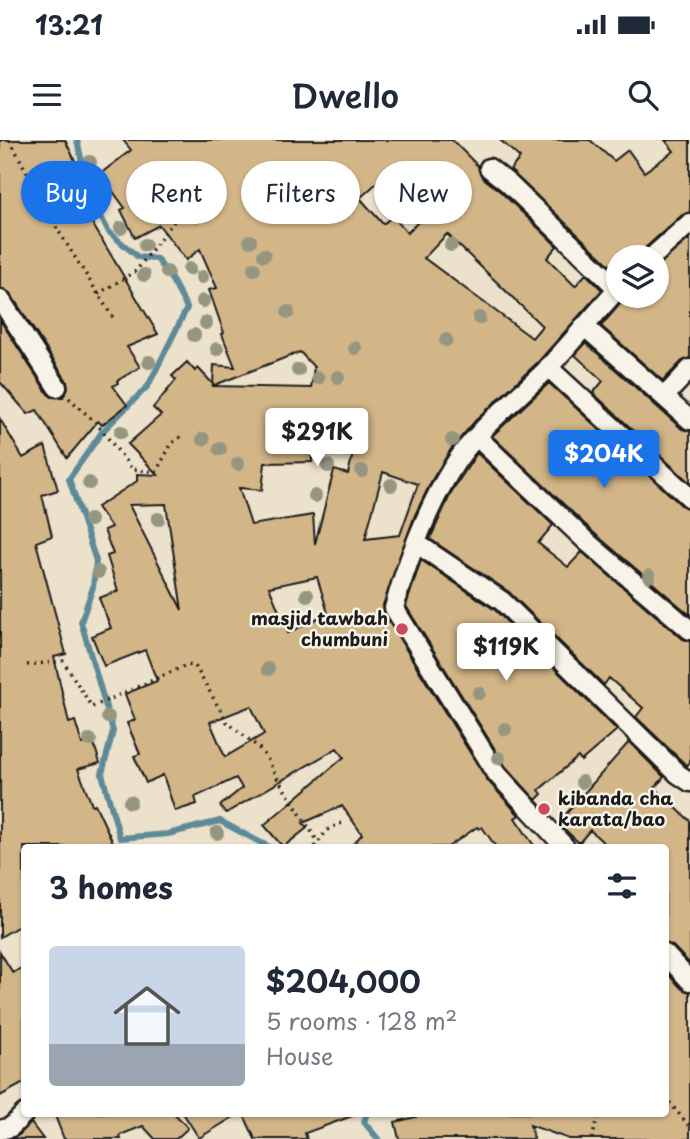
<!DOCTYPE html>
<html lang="en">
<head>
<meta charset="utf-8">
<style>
	body { margin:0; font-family:"Playpen Sans",sans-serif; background:#f2f2f3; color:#1f2937; height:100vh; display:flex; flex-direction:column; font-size:26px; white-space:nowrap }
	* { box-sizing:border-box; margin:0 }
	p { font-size:23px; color:#747a83 }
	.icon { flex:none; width:38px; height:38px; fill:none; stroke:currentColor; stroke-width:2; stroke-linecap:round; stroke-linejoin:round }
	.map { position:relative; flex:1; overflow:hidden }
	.drawer { position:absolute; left:21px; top:704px; width:648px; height:273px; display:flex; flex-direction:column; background:#fff; border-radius:7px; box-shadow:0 2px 5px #0004 }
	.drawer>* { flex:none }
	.top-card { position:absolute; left:21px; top:21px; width:649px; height:63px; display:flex; gap:14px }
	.fabs { position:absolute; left:606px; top:105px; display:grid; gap:14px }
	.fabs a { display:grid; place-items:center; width:63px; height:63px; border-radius:50%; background:#fff; box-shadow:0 2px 5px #0004; font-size:35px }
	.price { position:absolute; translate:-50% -60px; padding:0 16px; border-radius:7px; background:#fff; color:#222; font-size:23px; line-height:46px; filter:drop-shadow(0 2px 4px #0008) }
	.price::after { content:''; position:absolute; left:50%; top:42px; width:21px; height:16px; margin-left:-10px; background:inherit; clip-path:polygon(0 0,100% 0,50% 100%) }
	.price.current { background:#1a73e8; color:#fff }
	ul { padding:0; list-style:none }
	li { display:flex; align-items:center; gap:21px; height:175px; padding:0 28px }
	li span { display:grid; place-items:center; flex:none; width:196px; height:140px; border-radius:7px; color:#555 }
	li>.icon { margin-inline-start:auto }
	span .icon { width:84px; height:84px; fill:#fffc; stroke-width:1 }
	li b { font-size:30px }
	h2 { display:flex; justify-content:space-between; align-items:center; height:84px; padding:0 28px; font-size:30px }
	.chip { padding:0 24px; border-radius:32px; background:#fff; box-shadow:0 2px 5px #0004; font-size:24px; line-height:63px }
	.chip.current { background:#1a73e8; color:#fff }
	.status { display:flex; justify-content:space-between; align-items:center; height:49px; padding:0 35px; background:#fff; direction:ltr }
	.status svg { height:19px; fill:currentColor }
	header { display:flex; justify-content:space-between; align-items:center; height:91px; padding:0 28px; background:#fff; font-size:32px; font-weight:600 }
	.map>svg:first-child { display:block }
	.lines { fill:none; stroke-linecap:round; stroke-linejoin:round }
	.stream { stroke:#5d8a98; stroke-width:6 }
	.building { fill:#d3b688; stroke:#1c1c1c; stroke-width:2; fill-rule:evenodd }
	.street-casing { stroke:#1c1c1c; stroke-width:23 }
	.path { stroke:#1c1c1c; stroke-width:3.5; stroke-dasharray:2 5; stroke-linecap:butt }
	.street { stroke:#f7f3e8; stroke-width:18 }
	.tree { fill:#969680 }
	.poi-dot { fill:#d1495b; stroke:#f7f3e8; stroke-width:2.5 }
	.labels { text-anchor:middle; stroke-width:5; stroke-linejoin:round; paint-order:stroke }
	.poi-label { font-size:18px; font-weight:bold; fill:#1c1c1c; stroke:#f7f3e8; text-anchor:end }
</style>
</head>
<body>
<div class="status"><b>13:21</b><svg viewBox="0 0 49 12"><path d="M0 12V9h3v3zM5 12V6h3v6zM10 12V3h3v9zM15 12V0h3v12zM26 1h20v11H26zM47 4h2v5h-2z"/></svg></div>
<header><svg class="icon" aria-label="menu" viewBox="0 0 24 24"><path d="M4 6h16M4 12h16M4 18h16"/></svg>Dwello<svg class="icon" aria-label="search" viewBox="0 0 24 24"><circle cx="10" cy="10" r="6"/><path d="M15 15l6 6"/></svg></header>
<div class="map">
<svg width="690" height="999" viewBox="0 0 690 999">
	<rect width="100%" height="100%" fill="#ece1cb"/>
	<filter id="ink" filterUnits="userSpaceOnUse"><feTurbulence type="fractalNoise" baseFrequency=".0143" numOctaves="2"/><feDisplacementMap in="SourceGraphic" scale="14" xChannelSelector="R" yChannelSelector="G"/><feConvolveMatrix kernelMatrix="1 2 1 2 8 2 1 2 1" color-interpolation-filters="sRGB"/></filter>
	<g filter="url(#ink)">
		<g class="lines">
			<!-- stream -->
			<path class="stream" d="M 77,0 L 83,27 L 95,66 L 109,92 L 138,117 L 157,119 L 173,142 L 187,168 L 148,246 L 102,292 L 69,339 L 96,421 L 93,447 L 81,482 L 113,591 L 102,634 L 120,698 L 168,694 L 220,681 L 269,707
				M 367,973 L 364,982 L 378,999"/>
		</g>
		<!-- building -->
		<path class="building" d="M 0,0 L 65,0 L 89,49 L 78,54 L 86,73 L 158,194 L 127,207 L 140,227 L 117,241 L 118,243 L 113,246 L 127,265 L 102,285 L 98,281 L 67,318 L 37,270 L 28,274 L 0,242 L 0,180 L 48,254 L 52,257 L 63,257 L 68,247 L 67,241 L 10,153 L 0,148 Z
			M 123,0 L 452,0 L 478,26 L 482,37 L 501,52 L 557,106 L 547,118 L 575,146 L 586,134 L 602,150 L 538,222 L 475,281 L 451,309 L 432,340 L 415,375 L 383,465 L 384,474 L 487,640 L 519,675 L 515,678 L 535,707 L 496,707 L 482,687 L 479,689 L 477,687 L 448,707 L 351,707 L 362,694 L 342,666 L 303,683 L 307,688 L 283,707 L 264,685 L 344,617 L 337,608 L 226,673 L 220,666 L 242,648 L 236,638 L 195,657 L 197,664 L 175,671 L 163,635 L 146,643 L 134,616 L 140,614 L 127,583 L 135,580 L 125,554 L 157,541 L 145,510 L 104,526 L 92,496 L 111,488 L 99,458 L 118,451 L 107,416 L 113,414 L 104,390 L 111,387 L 97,367 L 137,341 L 137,334 L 158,335 L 128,304 L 161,275 L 153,268 L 176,240 L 172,236 L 187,222 L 195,231 L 198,228 L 213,244 L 214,225 L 235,227 L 222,194 L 224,193 L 209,150 L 217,148 L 200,109 L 186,120 L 159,85 L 135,98 L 121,70 L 125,68 L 100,34 L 131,10 ZM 389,32 L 394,36 L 397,32 L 429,71 L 407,93 L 393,76 L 383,84 L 360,58 ZM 447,94 L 542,186 L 532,198 L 424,118 ZM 300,212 L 314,227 L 311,248 L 212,246 ZM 311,271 L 348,277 L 342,301 L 355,305 L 348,334 L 334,330 L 315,404 L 313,375 L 251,385 L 239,348 L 262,350 L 265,323 L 312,322 ZM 383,332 L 418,344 L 400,395 L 365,399 ZM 166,364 L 182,470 L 129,365 ZM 317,437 L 328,473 L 288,493 L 269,447 ZM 251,566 L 264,594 L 225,617 L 210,582 Z
			M 500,0 L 590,0 L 614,21 L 628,10 L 644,32 L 674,11 L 665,0 L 690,0 L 690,72 L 682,75 L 644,109 L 639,117 L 618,117 L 618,133 L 510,30 L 520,18 Z
			M 690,98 L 690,218 L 682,221 L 663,241 L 601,186 L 627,156 L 656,156 L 656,127 Z
			M 586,203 L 682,289 L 690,291 L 690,343 L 593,253 L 603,241 L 575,215 Z
			M 549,243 L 682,366 L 690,369 L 690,475 L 594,393 L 492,296 Z
			M 0,279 L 23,318 L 45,306 L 52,330 L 58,350 L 42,355 L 52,396 L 36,402 L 66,514 L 54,517 L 69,583 L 75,581 L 82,604 L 93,601 L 100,623 L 78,629 L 92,665 L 95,664 L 115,707 L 24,707 L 24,783 L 0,797 Z
			M 477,313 L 553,385 L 538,403 L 568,427 L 582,412 L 683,499 L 690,501 L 690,622 L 687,626 L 636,577 L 643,568 L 609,538 L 604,545 L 509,452 L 430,399 L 452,351 Z
			M 421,420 L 495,470 L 617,590 L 581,621 L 578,617 L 539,650 L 542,654 L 536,660 L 506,627 L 406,466 Z
			M 629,602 L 664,637 L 655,648 L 690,681 L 690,824 L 673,806 L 665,803 L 665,707 L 608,707 L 590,690 L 579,703 L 558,683 Z
			M 0,812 L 13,833 L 24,826 L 24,943 L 0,956 Z
			M 665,831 L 682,849 L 690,852 L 690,999 L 569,999 L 530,985 L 534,999 L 399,999 L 395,982 L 416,977 L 416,973 L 665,973 Z
			M 54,973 L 174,973 L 188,988 L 176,999 L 155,999 L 143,986 L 120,995 L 121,999 L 64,999 Z
			M 183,973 L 240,973 L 199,998 Z
			M 243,973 L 355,973 L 355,975 L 305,993 L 307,999 L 255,999 Z
			M 31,983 L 43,999 L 10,999 L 19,995 Z"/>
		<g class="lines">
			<defs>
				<path id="street" d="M 489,28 L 508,43 L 618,149
					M 652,117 L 690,83
					M 0,159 L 57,247
					M 584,186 L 690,280
					M 548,227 L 690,358
					M 664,257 L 690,229
					M 477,297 L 586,401 L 690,490
					M 416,403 L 502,461 L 678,634 L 690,642
					M 565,707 L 497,634 L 394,468 C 406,424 427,369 451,330 C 474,291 515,261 547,229 C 571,203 594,175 618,149
					M 665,814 L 690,841
					M 0,990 L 11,987 L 25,973"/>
			</defs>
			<!-- street casing -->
			<use href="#street" class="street-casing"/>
			<!-- path -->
			<path class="path" d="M 10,0 L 51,79 L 115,181
				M 98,154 L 136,131 L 177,77 L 186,71
				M 69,258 L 97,284 L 132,329 L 156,332 L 172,303 L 183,295
				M 27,525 L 63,521 L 92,567 L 187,525 L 195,526 L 227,582 L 258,607 L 267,618 L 276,636 L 318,702
				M 315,707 L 327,690 L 346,681
				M 665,957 L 690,987
				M 592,999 L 599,973"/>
			<!-- street -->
			<use href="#street" class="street"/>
		</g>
		<!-- trees -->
		<g class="tree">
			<circle cx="90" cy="22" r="7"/>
			<circle cx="401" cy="44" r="7"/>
			<circle cx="103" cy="46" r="7"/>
			<circle cx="197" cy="76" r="7"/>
			<circle cx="420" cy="76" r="7"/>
			<circle cx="121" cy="88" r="7"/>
			<circle cx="250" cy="101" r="7"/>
			<circle cx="145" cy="105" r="7"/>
			<circle cx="451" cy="105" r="7"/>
			<circle cx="264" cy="115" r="7"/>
			<circle cx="189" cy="129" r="7"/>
			<circle cx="254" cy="129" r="7"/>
			<circle cx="167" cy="132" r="7"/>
			<circle cx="144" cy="135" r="7"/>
			<circle cx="202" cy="137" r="7"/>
			<circle cx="203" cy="161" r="7"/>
			<circle cx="288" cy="172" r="7"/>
			<circle cx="479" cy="178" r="7"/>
			<circle cx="206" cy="183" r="7"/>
			<circle cx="194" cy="195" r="7"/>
			<circle cx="446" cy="200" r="7"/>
			<circle cx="355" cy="208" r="7"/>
			<circle cx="217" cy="209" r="7"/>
			<circle cx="149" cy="222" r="7"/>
			<circle cx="298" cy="230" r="7"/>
			<circle cx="338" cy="237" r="7"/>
			<circle cx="318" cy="238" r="7"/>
			<circle cx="121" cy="292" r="7"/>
			<circle cx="203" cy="299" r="7"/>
			<circle cx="452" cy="300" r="7"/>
			<circle cx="323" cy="308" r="7"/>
			<circle cx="220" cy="309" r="7"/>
			<circle cx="238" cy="324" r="7"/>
			<circle cx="328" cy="326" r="7"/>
			<circle cx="362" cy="331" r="7"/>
			<circle cx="89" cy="343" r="7"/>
			<circle cx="391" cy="345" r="7"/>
			<circle cx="315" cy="356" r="7"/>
			<circle cx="158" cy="379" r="7"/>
			<circle cx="90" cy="380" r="7"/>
			<circle cx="98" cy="432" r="7"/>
			<circle cx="649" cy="436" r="7"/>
			<circle cx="307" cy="455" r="7"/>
			<circle cx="483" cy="508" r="7"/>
			<circle cx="268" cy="529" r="7"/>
			<circle cx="479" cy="553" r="7"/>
			<circle cx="108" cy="577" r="7"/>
			<circle cx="505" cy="589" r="7"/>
			<circle cx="90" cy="600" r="7"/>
			<circle cx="499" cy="618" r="7"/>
			<circle cx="582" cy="642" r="7"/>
			<circle cx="130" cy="662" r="7"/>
			<circle cx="217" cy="693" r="7"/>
		</g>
	</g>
	<!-- markers -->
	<g class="poi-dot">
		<circle cx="402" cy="489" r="7"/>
		<circle cx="544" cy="669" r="7"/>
	</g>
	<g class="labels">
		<!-- poi labels -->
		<g class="poi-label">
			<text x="388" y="485">masjid tawbah<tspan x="388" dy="21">chumbuni</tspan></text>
			<text x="558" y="665" text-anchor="start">kibanda cha<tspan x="558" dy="21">karata/bao</tspan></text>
		</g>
	</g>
</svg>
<div class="fabs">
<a><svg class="icon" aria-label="layers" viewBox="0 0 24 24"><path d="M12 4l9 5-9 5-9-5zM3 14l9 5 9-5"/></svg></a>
</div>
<b class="price" style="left:317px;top:328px">$291K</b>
<b class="price current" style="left:604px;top:350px">$204K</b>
<b class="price" style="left:506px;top:543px">$119K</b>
<div class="top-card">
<a class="chip current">Buy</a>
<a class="chip">Rent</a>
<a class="chip">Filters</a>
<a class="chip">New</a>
</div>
<section class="drawer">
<h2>3 homes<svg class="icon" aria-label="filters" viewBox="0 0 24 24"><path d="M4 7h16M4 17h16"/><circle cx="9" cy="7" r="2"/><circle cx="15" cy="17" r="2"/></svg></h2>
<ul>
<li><span style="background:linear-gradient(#c9d6e8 70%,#9aa5b1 0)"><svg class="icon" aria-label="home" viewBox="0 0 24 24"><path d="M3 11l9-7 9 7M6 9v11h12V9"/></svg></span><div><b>$204,000</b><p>5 rooms · 128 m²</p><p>House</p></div></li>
</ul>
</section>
</div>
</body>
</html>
